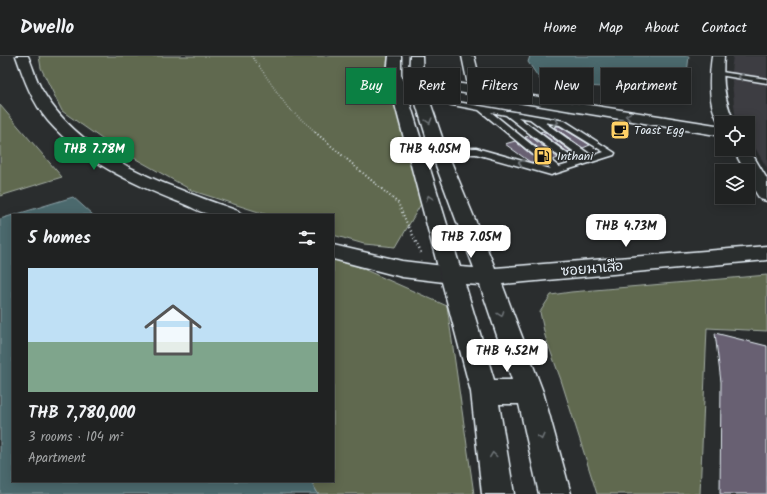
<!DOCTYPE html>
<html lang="en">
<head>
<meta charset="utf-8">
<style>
	body { margin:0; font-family:Kalam,"Playpen Sans Thai",sans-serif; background:#2d2f2f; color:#f1f3f6; height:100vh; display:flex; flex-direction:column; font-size:15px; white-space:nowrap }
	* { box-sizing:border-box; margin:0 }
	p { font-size:13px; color:#a2a4a5 }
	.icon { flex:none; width:22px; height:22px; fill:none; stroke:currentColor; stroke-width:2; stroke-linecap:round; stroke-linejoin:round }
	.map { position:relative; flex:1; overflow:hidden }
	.drawer { position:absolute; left:12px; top:158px; width:322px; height:268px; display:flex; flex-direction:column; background:#202222; border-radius:0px; box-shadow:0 2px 10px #0003,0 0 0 1px #3d3f40 }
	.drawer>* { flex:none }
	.guide { position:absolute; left:346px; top:12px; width:361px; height:36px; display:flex; gap:8px }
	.fabs { position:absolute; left:715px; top:60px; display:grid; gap:8px }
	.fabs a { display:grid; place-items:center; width:40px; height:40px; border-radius:0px; background:#202222; box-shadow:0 2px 10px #0003,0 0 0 1px #3d3f40; font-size:20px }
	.price { position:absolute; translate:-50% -34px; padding:0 9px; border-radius:8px; background:#fff; color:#222; font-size:13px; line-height:26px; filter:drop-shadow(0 1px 2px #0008) }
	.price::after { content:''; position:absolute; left:50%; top:24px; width:12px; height:9px; margin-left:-6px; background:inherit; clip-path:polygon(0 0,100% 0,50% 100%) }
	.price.current { background:#0b8043; color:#fff }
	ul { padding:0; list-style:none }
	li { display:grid; align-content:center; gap:8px; height:212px; padding:0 16px }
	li+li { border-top:1px solid #3d3f40 }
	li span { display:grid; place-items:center; height:124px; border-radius:0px; color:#555 }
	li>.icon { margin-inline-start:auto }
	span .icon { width:72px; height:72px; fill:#fffc; stroke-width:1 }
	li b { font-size:17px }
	h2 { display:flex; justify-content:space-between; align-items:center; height:48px; padding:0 16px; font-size:17px }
	.tag { padding:0 14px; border-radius:0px; background:#202222; box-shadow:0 2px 10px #0003,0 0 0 1px #3d3f40; font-size:14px; line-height:36px }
	.tag.current { background:#0b8043; color:#fff }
	header { display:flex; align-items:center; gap:24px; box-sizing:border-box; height:56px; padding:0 20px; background:#202222; border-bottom:1px solid #3d3f40 }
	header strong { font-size:19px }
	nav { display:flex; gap:22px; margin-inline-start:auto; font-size:14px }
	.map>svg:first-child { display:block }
	.built { fill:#3d3c42 }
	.green { fill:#606950; stroke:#a4ada4 }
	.water { fill:#4b696d; stroke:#8a9fa5 }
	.building { fill:#686072; stroke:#e8f1f8 }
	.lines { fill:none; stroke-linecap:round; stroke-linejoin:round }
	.service-casing { stroke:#e8f1f8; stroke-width:3 }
	.minor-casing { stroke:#e8f1f8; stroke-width:3 }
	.tertiary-casing { stroke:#e8f1f8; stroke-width:3 }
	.path-far2 { stroke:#e8f1f8; stroke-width:1.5; stroke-dasharray:0.5 2; stroke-linecap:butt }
	.path-far1 { stroke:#e8f1f8; stroke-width:2; stroke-dasharray:1 2.5; stroke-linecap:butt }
	.path { stroke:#e8f1f8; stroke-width:2.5; stroke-dasharray:1 3; stroke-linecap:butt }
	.service { fill:#2a2d2e; fill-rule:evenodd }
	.minor { fill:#2a2d2e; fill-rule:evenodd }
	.tertiary { fill:#2a2d2e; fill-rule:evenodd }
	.oneway { stroke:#6c7275 }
	.labels { text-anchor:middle; stroke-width:3; stroke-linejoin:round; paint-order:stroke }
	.far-poi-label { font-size:12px; fill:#e8f1f8; stroke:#2a2d2e; text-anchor:start }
	.street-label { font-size:14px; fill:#e8f1f8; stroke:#2a2d2e }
</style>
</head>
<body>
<header>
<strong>Dwello</strong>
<nav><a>Home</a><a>Map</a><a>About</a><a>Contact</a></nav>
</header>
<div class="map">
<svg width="767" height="438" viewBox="0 0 767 438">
	<rect width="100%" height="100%" fill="#2a2d2e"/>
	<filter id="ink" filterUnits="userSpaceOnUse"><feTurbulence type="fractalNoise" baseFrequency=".025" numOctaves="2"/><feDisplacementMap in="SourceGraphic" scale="8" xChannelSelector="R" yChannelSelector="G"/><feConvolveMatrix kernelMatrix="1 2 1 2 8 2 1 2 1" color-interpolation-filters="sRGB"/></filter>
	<g filter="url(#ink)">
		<!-- built -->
		<path class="built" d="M 733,0 L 767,0 L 767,112 L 748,80 L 748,67 L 740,67 L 735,58 L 731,15 Z"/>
		<!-- green -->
		<path class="green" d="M 39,0 L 388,0 L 386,13 L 421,148 L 396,191 L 364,188 L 333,179 L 333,159 L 268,159 L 193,135 L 109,88 L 62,55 L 41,12 Z
			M 0,49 L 62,121 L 0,140 Z
			M 333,203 L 352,208 L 447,250 L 474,438 L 318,438 L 311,425 L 333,425 Z
			M 767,219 L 767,275 L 707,272 L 700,438 L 597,438 L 561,324 L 545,280 L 540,256 L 551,239 L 571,236 Z"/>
		<!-- water -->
		<path class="water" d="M 530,0 L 689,0 L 685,35 L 543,28 L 528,6 Z
			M 73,141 L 93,159 L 14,159 Z
			M 13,159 L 13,425 L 311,425 L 318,438 L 0,438 L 0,163 Z"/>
		<!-- building -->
		<path class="building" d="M 556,70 L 559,70 L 590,89 L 583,92 L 554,71 Z
			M 543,75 L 572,96 L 569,97 L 540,76 Z
			M 530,80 L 558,102 L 553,104 L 525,81 Z
			M 515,85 L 542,108 L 530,106 L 505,88 Z
			M 715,277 L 767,290 L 767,438 L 720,438 L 721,326 Z"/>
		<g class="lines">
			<defs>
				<path id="service" d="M 715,15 L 767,23 L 767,27 L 713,18 L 712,17 Z
					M 418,39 L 565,65 L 615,97 L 614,99 L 551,119 L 476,98 L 436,98 L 435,96 L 439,93 L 476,92 L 551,113 L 479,54 L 421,43 L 418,43 ZM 491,56 L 506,59 L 569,108 L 559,111 ZM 518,61 L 530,63 L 584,103 L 577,105 ZM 544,66 L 560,69 L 604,96 L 592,100 Z"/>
				<path id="minor" d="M 16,0 L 28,0 C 33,11 36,24 42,34 C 82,103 167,129 238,155 L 241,159 C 232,159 222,160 213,159 C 202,158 190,150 179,146 C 131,127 83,105 48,65 C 32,46 24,23 16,0 Z
					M 462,0 L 474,0 L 482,32 L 722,70 L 722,80 L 416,29 L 411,28 L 409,25 L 411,22 L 416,21 L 468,29 Z
					M 333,189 L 402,205 L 452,211 L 460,213 L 463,219 L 460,225 L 452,227 L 402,221 L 333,203 Z"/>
				<path id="tertiary" d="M 389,0 L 401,0 L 401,18 L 460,211 L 474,212 L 431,96 L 409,25 L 410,0 L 422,0 L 423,25 L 447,96 L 495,212 L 767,190 L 767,204 L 502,228 L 543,336 L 571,438 L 539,438 L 519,348 L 499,348 L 514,438 L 482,438 L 471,336 L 387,18 ZM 465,228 L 480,229 L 512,324 L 494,324 Z
					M 712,0 L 724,0 C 722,23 724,46 735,67 L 722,67 L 722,70 C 707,53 709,22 712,0 Z
					M 748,91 L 767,123 L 767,145 L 760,143 C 755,135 748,125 748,115 L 745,115 L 733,93 L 748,93 Z"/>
			</defs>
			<!-- service casing -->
			<use href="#service" class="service-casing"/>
			<!-- minor casing -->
			<use href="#minor" class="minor-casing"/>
			<!-- tertiary casing -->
			<use href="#tertiary" class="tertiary-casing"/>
			<!-- path-far2 -->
			<path class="path-far2" d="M 252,0 L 288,52 L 317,77"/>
			<!-- path-far1 -->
			<path class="path-far1" d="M 315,76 L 398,147 L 409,172"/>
			<!-- path -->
			<path class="path" d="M 409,171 L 421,197"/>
			<!-- service -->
			<use href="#service" class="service"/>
			<!-- minor -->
			<use href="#minor" class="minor"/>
			<!-- tertiary -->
			<use href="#tertiary" class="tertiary"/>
		</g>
		<!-- one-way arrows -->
		<defs><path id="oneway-chevron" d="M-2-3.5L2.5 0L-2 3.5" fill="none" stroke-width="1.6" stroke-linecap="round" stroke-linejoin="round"/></defs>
		<g class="oneway">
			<use href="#oneway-chevron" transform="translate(741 21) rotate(-171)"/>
			<use href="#oneway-chevron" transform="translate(628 60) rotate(-171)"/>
			<use href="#oneway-chevron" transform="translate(429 65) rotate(73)"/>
			<use href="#oneway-chevron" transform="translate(556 66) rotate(12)"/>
			<use href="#oneway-chevron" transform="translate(521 107) rotate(-163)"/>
			<use href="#oneway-chevron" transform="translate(429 142) rotate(-107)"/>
			<use href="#oneway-chevron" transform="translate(501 258) rotate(70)"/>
			<use href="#oneway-chevron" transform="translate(541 381) rotate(76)"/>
			<use href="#oneway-chevron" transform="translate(493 399) rotate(-98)"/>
		</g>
	</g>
	<!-- icons -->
	<defs>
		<symbol id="cafe-square" viewBox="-11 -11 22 22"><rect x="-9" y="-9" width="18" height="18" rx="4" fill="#ffd166" stroke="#2a2d2e"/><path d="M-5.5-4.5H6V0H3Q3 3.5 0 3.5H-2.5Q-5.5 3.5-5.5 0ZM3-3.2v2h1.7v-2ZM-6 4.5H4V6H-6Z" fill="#111"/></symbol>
		<symbol id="fuel-square" viewBox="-11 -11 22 22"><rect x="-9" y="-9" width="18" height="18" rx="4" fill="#ffd166" stroke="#2a2d2e"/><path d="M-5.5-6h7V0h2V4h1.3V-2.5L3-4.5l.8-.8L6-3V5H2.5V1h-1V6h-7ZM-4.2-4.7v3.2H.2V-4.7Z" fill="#111"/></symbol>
	</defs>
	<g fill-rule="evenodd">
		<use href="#cafe-square" x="609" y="63" width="22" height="22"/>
		<use href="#fuel-square" x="532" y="89" width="22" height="22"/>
	</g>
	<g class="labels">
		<!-- far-poi labels -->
		<g class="far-poi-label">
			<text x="634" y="78">Toast Egg</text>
			<text x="557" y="104">Inthani</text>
		</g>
		<!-- street labels -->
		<g class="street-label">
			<text transform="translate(592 212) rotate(-5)" y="5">ซอยนาเสือ</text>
		</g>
	</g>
</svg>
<div class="fabs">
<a><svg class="icon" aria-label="locate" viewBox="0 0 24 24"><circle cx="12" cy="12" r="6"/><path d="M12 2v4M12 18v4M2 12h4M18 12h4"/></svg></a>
<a><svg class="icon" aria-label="layers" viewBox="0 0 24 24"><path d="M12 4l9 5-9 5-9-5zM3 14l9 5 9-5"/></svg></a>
</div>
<b class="price current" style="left:94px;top:115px">THB 7.78M</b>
<b class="price" style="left:430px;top:115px">THB 4.05M</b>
<b class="price" style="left:626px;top:192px">THB 4.73M</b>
<b class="price" style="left:471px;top:203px">THB 7.05M</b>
<b class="price" style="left:507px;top:317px">THB 4.52M</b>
<div class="guide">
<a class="tag current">Buy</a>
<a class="tag">Rent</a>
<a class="tag">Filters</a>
<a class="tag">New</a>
<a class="tag">Apartment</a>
</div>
<section class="drawer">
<h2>5 homes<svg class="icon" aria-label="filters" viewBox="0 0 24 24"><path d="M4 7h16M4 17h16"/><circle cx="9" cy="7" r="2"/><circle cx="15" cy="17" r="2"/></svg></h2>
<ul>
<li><span style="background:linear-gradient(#bfe0f5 60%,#7fa58c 0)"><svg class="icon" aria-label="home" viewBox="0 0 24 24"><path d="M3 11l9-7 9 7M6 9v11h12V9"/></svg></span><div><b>THB 7,780,000</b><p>3 rooms · 104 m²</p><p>Apartment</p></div></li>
</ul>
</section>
</div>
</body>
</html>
